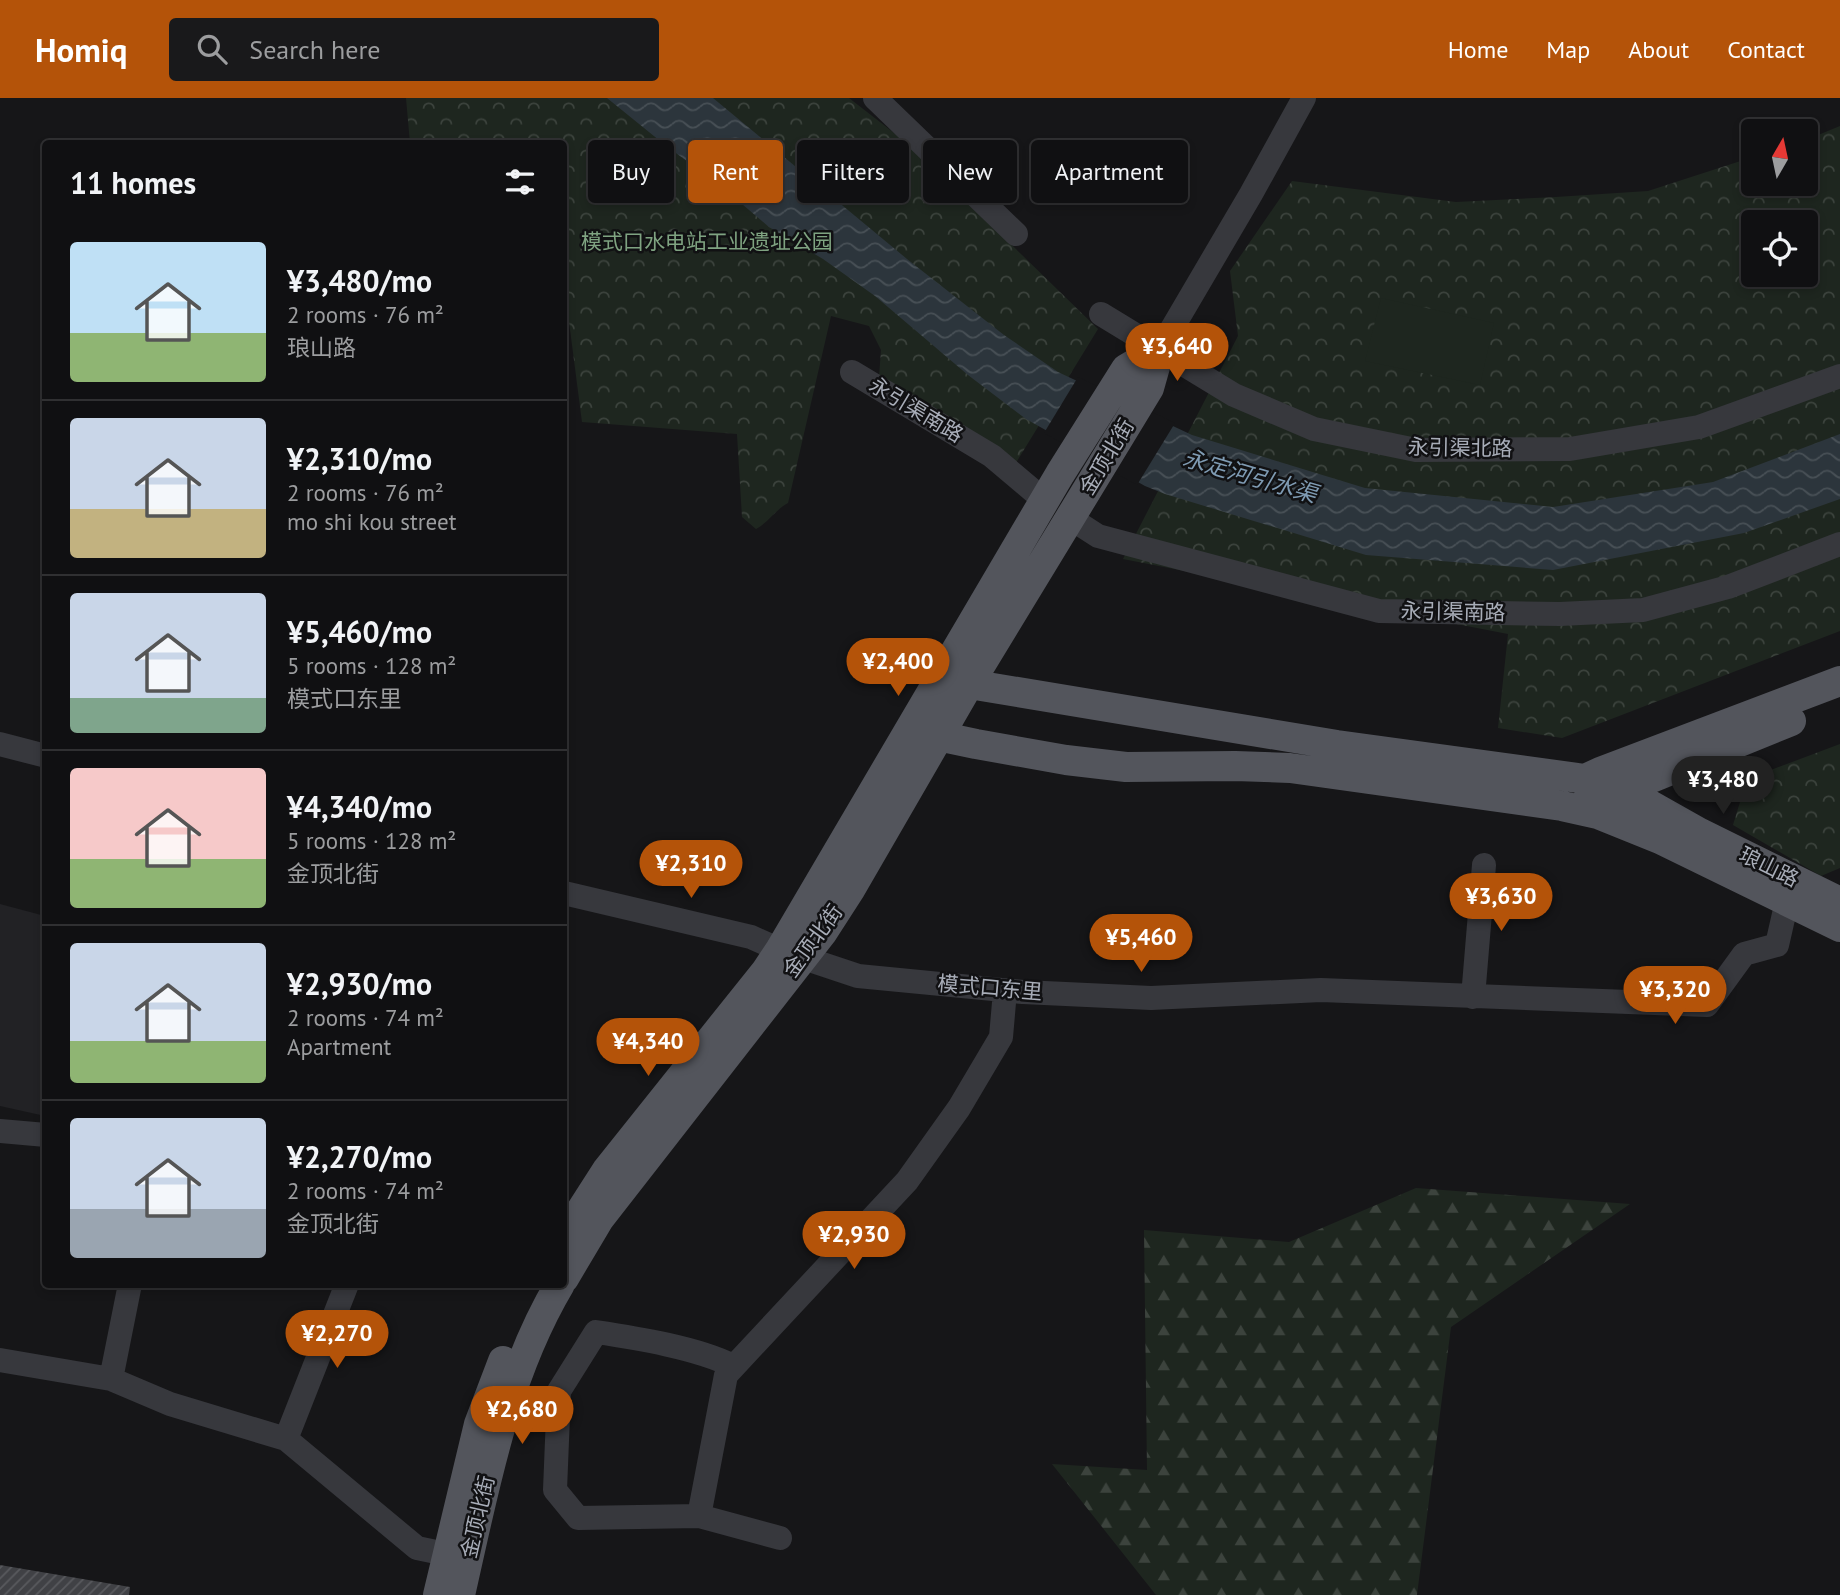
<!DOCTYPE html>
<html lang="en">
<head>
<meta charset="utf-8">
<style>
	body { margin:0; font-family:"PT Sans","Noto Sans SC",sans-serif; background:#19191b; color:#f1f3f6; height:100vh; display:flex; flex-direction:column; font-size:26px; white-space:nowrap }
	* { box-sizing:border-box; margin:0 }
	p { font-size:23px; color:#9c9d9f }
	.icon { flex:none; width:38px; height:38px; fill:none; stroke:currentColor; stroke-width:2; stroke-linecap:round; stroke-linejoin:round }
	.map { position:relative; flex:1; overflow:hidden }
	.panel { position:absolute; left:42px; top:42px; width:525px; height:1148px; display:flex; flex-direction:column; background:#101012; border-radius:7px; box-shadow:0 4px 10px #0003,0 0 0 2px #303032 }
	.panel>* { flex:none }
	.hud { position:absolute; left:588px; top:42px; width:665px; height:63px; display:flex; gap:14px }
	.needle { width:46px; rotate:9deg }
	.buttons { position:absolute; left:1741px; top:21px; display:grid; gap:14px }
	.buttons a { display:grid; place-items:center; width:77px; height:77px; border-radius:7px; background:#101012; box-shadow:0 4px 10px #0003,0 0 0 2px #303032; font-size:35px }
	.price { position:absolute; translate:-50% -60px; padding:0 16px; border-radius:24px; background:#b45309; color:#fff; font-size:23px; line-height:46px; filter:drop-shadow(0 2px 4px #0008) }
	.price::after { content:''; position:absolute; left:50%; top:42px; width:21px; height:16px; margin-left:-10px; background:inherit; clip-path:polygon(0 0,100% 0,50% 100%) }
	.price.current { background:#222; color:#fff }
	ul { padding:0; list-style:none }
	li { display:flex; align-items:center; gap:21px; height:175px; padding:0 28px }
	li+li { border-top:2px solid #303032 }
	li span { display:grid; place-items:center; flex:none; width:196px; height:140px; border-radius:7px; color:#555 }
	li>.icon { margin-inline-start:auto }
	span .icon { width:84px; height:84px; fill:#fffc; stroke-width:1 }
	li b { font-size:30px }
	h2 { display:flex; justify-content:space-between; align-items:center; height:84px; padding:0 28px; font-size:30px }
	.chip { padding:0 24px; border-radius:7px; background:#101012; box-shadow:0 4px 10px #0003,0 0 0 2px #303032; font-size:24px; line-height:63px }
	.chip.current { background:#b45309; color:#fff }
	header { display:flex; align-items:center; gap:42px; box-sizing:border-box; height:98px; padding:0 35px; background:#b45309; color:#fff }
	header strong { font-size:33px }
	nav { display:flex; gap:38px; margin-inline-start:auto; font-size:24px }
	.search { width:490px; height:63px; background:#19191b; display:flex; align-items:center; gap:18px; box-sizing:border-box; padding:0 24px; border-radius:7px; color:#9c9d9f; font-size:26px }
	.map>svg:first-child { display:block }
	.built { fill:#222225 }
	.forest { fill:url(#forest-firs) }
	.park { fill:url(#park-crowns); fill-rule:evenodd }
	.pitch { fill:#1e261f }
	.water { fill:url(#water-waves) }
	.pier { fill:#161618 }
	.building { fill:url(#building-hatch) }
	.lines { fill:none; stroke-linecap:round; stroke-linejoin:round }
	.minor { stroke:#37383d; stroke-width:24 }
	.major { stroke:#53555c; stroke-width:30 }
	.labels { text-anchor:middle; stroke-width:5; stroke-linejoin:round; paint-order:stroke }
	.park-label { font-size:21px; fill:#7fa381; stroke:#111113 }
	.street-label { font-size:21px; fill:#a8adb8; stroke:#111113 }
	.water-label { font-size:23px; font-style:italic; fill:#7f9bb3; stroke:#111113 }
</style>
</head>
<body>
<header>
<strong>Homiq</strong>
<div class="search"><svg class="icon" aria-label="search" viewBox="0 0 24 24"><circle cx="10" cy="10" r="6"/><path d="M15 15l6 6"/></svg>Search here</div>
<nav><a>Home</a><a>Map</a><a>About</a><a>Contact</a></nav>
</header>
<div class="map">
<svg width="1840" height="1497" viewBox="0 0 1840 1497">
	<defs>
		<pattern id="forest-firs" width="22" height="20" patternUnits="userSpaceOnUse" patternTransform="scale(1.75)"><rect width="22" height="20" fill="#1e261f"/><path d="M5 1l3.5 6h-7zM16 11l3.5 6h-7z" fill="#3c433d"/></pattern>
		<pattern id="park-crowns" width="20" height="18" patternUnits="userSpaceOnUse" patternTransform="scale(1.75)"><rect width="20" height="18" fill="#1e261f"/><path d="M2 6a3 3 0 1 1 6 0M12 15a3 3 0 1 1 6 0" fill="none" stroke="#3c433d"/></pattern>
		<pattern id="water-waves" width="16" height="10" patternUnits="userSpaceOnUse" patternTransform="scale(1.75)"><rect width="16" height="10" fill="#2c353c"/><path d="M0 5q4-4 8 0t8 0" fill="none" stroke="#485056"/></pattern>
		<pattern id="building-hatch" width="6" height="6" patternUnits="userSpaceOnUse" patternTransform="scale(1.75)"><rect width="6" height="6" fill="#404145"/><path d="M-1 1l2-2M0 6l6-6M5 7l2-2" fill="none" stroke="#595a5e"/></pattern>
	</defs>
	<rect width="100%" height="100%" fill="#161618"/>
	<!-- built -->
	<path class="built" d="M 0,806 L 45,818 L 45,1018 L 0,1008 Z"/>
	<!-- forest -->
	<path class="forest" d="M 1416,1090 L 1630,1106 L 1451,1229 L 1417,1497 L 1156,1497 L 1052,1366 L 1147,1372 L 1144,1132 L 1289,1144 Z"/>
	<!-- park -->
	<path class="park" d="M 406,0 L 849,0 L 907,45 L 1098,231 L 1014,368 L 879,279 L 881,252 L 869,228 L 831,218 L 788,405 C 775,412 769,424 756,431 L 742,419 L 737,336 L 582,324 L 564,185 L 564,46 L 410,45 Z
		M 1840,28 L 1840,533 L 1562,640 L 1498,630 L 1508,536 L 1123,461 L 1238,238 L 1230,173 L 1292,83 L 1456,104 L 1556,99 L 1648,93 L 1753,59 L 1754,86 L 1806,86 L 1806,42 ZM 1754,124 L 1806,124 L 1806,177 L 1754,177 Z
		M 1840,646 L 1840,770 L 1821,778 L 1733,727 L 1747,681 Z"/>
	<!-- pitch -->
	<path class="pitch" d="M 1381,200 L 1494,225 L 1480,287 L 1365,263 Z"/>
	<!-- water -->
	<path class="water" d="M 607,0 L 713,0 L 907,161 L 1004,237 L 1058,274 L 1192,337 L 1365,390 L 1553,409 L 1713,384 L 1840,336 L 1840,401 L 1744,435 L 1553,472 L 1366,457 L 1165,396 L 1145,388 L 1026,321 L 968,277 L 875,198 L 823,161 L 769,129 L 722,89 L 665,47 Z"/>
	<!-- pier -->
	<path class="pier" d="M 1078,279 L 1175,325 L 1137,387 L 1044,335 Z"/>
	<!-- building -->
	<path class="building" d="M 0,1467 L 130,1489 L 129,1497 L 0,1497 Z"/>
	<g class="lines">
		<!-- minor -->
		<path class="minor" d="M 875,0 L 1016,136
			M 1101,216 L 1234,297 L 1314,331 L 1416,352 L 1570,351 L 1699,329 L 1840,278
			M 1160,251 L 1251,96 L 1304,0
			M 852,274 L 992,358 L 1045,403
			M 1070,420 L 1098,438 L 1379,513 L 1560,516 L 1643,512 L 1728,489 L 1840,446
			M 0,646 L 46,658
			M 564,795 L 751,839 L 780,852 L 858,878 L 1023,894 L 1151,900 L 1321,892 L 1707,907 L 1744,856 L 1777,847 L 1787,803
			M 1473,899 L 1484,767
			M 0,1033 L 46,1037
			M 0,1262 L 111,1281 L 170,1306 L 286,1341 L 417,1450 L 465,1460
			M 111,1281 L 130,1186
			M 286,1341 L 347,1186
			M 699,1418 L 578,1420 L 555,1392 L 559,1293 L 596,1234 C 636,1240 698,1250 733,1268
			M 780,1440 L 699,1418 L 726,1277 L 907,1083 L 959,1010 L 1001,939 L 1005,893"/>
		<!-- major -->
		<path class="major" d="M 953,581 L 969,586 L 1337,647 L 1585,681 L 1645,704 L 1700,735 L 1840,804
			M 922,631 L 938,638 L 976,646 L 1066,662 L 1126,669 L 1235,668 L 1290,670 L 1562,708 L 1598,716 L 1660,741 L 1840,829
			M 1588,689 L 1585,681 L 1600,674 L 1840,583
			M 1610,703 L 1620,694 L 1634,687 L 1791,623
			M 564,1139 L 607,1072 L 766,873 L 780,852 L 1060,376 L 1126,271 L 1160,251
			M 564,1180 L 599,1121 L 822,835 L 851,790 L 969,586 L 1149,290 L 1160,251
			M 438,1497 L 479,1326 L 503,1263
			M 460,1497 C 484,1392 504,1280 560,1186"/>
	</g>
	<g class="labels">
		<!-- park labels -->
		<g class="park-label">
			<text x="707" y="151">模式口水电站工业遗址公园</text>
		</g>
		<!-- street labels -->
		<g class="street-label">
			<text transform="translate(916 312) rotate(31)" y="7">永引渠南路</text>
			<text transform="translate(1460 350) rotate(1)" y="7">永引渠北路</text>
			<text transform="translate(1107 359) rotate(-59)" y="7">金顶北街</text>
			<text transform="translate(1453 514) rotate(1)" y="7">永引渠南路</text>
			<text transform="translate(1769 769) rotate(26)" y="7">琅山路</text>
			<text transform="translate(813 843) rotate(-54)" y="7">金顶北街</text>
			<text transform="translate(990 890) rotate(5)" y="7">模式口东里</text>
			<text transform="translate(478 1419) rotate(-77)" y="7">金顶北街</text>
		</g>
		<!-- water labels -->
		<g class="water-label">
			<text transform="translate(1250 378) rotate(16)" y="8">永定河引水渠</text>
		</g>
	</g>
</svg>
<div class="buttons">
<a><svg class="needle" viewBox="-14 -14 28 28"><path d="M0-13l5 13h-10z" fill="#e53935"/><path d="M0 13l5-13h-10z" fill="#9c9d9f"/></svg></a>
<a><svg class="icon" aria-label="locate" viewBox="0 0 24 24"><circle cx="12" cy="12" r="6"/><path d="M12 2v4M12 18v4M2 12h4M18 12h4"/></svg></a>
</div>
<b class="price" style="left:1177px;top:285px">¥3,640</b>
<b class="price" style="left:898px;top:600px">¥2,400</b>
<b class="price current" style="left:1723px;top:718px">¥3,480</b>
<b class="price" style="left:691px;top:802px">¥2,310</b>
<b class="price" style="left:1501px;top:835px">¥3,630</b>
<b class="price" style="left:1141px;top:876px">¥5,460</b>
<b class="price" style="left:1675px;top:928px">¥3,320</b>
<b class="price" style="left:648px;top:980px">¥4,340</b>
<b class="price" style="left:854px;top:1173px">¥2,930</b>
<b class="price" style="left:337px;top:1272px">¥2,270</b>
<b class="price" style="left:522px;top:1348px">¥2,680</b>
<div class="hud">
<a class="chip">Buy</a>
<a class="chip current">Rent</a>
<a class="chip">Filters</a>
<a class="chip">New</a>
<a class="chip">Apartment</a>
</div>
<section class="panel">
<h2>11 homes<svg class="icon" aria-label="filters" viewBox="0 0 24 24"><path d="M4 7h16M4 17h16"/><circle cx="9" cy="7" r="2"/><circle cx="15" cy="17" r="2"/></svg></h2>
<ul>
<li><span style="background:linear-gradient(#bfe0f5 65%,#8fb573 0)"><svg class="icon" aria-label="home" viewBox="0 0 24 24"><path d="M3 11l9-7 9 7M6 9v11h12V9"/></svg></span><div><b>¥3,480/mo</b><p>2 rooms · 76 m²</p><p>琅山路</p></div></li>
<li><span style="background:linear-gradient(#c9d6e8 65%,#c2b280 0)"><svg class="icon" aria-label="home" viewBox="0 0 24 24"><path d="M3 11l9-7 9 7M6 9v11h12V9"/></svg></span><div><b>¥2,310/mo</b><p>2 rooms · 76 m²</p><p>mo shi kou street</p></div></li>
<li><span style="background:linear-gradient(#c9d6e8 75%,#7fa58c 0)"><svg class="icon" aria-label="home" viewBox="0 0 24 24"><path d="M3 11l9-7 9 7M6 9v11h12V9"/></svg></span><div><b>¥5,460/mo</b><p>5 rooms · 128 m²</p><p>模式口东里</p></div></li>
<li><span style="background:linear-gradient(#f6c9c9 65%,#8fb573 0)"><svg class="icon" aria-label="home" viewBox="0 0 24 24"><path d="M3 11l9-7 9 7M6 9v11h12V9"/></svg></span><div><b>¥4,340/mo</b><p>5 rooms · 128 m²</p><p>金顶北街</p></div></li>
<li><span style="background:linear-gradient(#c9d6e8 70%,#8fb573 0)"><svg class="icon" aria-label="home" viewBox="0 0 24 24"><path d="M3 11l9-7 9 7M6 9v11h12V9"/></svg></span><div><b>¥2,930/mo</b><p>2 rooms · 74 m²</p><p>Apartment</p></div></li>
<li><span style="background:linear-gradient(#c9d6e8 65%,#9aa5b1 0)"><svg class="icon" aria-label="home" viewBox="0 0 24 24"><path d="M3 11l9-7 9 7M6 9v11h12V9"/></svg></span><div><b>¥2,270/mo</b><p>2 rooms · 74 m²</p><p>金顶北街</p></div></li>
</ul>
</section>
</div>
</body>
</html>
